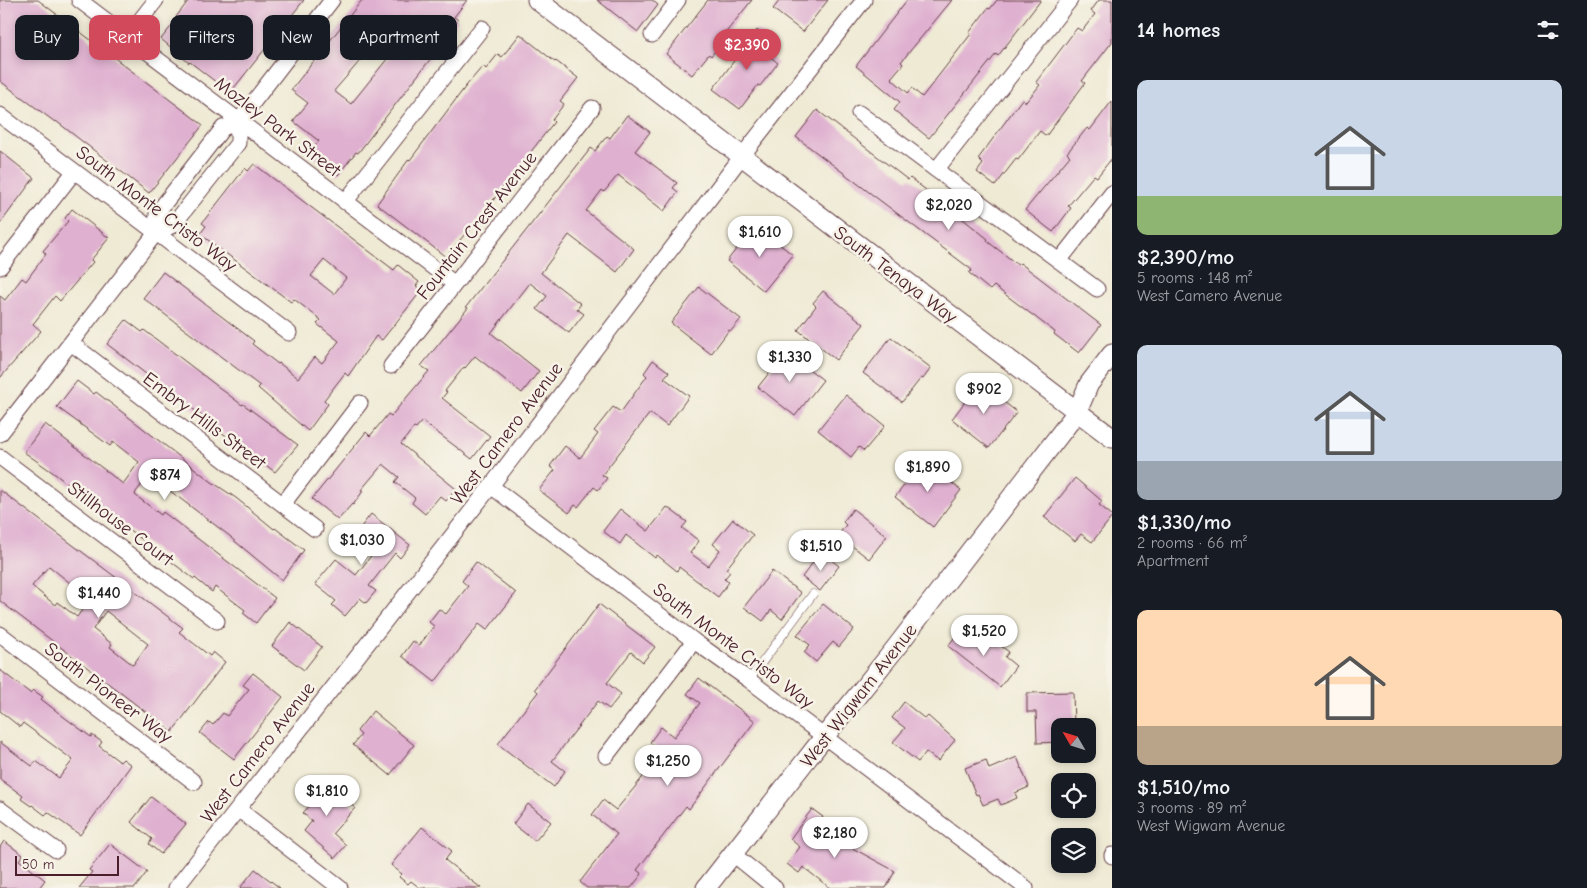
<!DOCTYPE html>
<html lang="en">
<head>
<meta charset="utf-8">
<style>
	body { margin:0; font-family:"Comic Neue",sans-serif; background:#20242c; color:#f1f3f6; height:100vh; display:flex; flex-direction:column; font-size:19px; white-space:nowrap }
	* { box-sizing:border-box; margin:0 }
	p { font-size:16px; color:#9ea1a6 }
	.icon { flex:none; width:28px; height:28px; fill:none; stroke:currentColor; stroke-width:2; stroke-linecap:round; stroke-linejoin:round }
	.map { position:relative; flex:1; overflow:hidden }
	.sheet { display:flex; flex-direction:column; background:#171b24; width:475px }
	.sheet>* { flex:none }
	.guide { position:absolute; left:15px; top:15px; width:475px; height:45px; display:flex; gap:10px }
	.needle { width:32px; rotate:309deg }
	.fabs { position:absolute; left:1051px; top:718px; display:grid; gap:10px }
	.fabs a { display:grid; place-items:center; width:45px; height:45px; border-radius:10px; background:#171b24; box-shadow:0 2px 8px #0003; font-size:25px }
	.scale { position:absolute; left:15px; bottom:12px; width:104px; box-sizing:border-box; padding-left:5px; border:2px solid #4a1f2b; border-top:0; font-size:14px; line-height:18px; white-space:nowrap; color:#4a1f2b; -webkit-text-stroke:4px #f7f3e8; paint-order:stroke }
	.price { position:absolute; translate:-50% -42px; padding:0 11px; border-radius:18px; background:#fff; color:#222; font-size:16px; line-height:32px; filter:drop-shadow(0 1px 2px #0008) }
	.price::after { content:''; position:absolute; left:50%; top:30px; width:15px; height:11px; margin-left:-8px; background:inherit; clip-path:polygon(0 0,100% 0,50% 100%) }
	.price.selected { background:#d1495b; color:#fff }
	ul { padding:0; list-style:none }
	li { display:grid; align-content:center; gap:10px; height:265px; padding:0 25px }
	li span { display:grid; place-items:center; height:155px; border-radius:10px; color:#555 }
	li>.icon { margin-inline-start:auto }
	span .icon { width:90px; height:90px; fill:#fffc; stroke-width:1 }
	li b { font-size:21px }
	h2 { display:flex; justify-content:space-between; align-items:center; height:60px; padding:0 25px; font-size:21px }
	.pill { padding:0 18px; border-radius:10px; background:#171b24; box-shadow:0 2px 8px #0003; font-size:18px; line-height:45px }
	.pill.selected { background:#d1495b; color:#fff }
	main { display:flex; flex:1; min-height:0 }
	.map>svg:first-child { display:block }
	.building { fill:#dfb0d0; fill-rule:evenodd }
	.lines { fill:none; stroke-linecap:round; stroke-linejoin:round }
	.service-casing { stroke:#633d44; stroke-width:9 }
	.minor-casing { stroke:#633d44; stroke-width:17 }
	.tertiary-casing { stroke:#633d44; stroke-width:21 }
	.service { stroke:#fff; stroke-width:8 }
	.minor { stroke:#fff; stroke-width:15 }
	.tertiary { stroke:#fff; stroke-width:19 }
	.labels { text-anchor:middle; stroke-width:5; stroke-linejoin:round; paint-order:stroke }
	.street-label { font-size:19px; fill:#4a1f2b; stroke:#f7f3e8 }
</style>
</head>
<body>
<main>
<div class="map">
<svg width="1112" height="888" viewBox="0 0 1112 888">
	<rect width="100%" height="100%" fill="#f7f3e8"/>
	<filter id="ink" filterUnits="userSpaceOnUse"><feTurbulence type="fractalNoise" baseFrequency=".02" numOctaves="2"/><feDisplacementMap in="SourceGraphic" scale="10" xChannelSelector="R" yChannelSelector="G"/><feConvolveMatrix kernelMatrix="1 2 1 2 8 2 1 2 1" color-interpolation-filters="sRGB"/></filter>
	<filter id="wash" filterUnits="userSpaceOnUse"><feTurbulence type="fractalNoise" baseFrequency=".0096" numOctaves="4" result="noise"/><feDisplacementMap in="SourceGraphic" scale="20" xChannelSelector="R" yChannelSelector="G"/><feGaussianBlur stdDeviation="1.12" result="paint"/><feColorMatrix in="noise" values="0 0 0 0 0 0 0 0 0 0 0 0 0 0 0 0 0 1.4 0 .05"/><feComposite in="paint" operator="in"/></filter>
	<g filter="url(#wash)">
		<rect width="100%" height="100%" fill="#efead4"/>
		<g id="blocks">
			<!-- building -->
			<path class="building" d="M 0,0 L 38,0 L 203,125 L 149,193 L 56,121 L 55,122 L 0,81 Z
				M 189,0 L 304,0 L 230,93 L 190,62 L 189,63 L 161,39 L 178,18 L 176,17 Z
				M 362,0 L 467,0 L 454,17 L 458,20 L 443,39 L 445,40 L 358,153 L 356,152 L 338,175 L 309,153 L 319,141 L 293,121 L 308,103 L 291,90 ZM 390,26 L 404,38 L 351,104 L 334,91 Z
				M 597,0 L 652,0 L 658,5 L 638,32 Z
				M 708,0 L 752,0 L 723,36 L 726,38 L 711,56 L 709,54 L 692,75 L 666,54 Z
				M 780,0 L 828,0 L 803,32 L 773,9 Z
				M 907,0 L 952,0 L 901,62 L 903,64 L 891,78 L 908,93 L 912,88 L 922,97 L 971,34 L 969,33 L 988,8 L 990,9 L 997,0 L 1041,0 L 998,56 L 996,54 L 929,138 L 894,110 L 900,102 L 856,66 Z
				M 1099,0 L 1112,0 L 1112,42 L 1082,81 L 1085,83 L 1046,136 L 1040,131 L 1018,160 L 1016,159 L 995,186 L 977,172 L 983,164 L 978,159 L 1022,99 L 1026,102 L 1040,85 L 1036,82 L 1077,28 L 1082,31 L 1095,14 L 1091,11 Z
				M 757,30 L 771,41 L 763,51 L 778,63 L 760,86 L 758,85 L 740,109 L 713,89 Z
				M 520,34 L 555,62 L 556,61 L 578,78 L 560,101 L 564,104 L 552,120 L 554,122 L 466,235 L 465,234 L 446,257 L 377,204 L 409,159 L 410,160 L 466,86 L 483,66 L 486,69 L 498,54 L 502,57 Z
				M 1112,101 L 1112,158 L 1097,177 L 1094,175 L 1068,206 L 1071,208 L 1053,232 L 1025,210 L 1070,156 L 1067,153 L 1087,128 L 1090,130 Z
				M 817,110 L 908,180 L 910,178 L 934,196 L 988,239 L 987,241 L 1018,265 L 1020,263 L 1101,325 L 1079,353 L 1054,334 L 1055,332 L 994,286 L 990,290 L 969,273 L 972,270 L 796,137 Z
				M 627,115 L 650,132 L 635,151 L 677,183 L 673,188 L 678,192 L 664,211 L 618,175 L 604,192 L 602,190 L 586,211 L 634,249 L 617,272 L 569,235 L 541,273 L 581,304 L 577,309 L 584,314 L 569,333 L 537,309 L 547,296 L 530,283 L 491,333 L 539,371 L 522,393 L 475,356 L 465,368 L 464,367 L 445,391 L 447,392 L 442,398 L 490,436 L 472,459 L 422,421 L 416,428 L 414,427 L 401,444 L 456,489 L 446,501 L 440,496 L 425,514 L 412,503 L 415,498 L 395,482 L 399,477 L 383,464 L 361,490 L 363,491 L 353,505 L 352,504 L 338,520 L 312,499 L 366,432 L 370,436 L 388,414 L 391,416 L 429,371 L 421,366 L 468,308 L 466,307 L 591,148 L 595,151 L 607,136 L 610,138 Z
				M 0,151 L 34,178 L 0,224 Z
				M 254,164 L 394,270 L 398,265 L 419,282 L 416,286 L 422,290 L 382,340 L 376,336 L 348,376 L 345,373 L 324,400 L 328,404 L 308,431 L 258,388 L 260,386 L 143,298 L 163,272 L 254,341 L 252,344 L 278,364 L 279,363 L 298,378 L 315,357 L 322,363 L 339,341 L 317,324 L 321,320 L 294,299 L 291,302 L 200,234 L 206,226 L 202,223 L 245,168 L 248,171 ZM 324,260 L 346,278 L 334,294 L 311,276 Z
				M 72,209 L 109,238 L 91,260 L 93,262 L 60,301 L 55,296 L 33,324 L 41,331 L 0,378 L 0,296 L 5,300 L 22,278 L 26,281 L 46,254 L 43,251 L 68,221 L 65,218 Z
				M 755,225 L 793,255 L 764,291 L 727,261 Z
				M 699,287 L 741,319 L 731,331 L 729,330 L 711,354 L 671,323 Z
				M 823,291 L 864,324 L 836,360 L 798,330 L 816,306 L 813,303 Z
				M 126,320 L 142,332 L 144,330 L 242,405 L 243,404 L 298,445 L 275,472 L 221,432 L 177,396 L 176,397 L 159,384 L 107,344 Z
				M 891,337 L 931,368 L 923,379 L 921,378 L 902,402 L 863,373 Z
				M 783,349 L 823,380 L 795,416 L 758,387 L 777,363 L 774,361 Z
				M 653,360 L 669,372 L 664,378 L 689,396 L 667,426 L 650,413 L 602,475 L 607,478 L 598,490 L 594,487 L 578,507 L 575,505 L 569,513 L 539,490 L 555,470 L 550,466 L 565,446 L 580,458 L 598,434 L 594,431 L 613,407 L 621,412 L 647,376 L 644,373 Z
				M 77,381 L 94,394 L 96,392 L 135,422 L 212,482 L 236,498 L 274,529 L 275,528 L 304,550 L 282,580 L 231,538 L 231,537 L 149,475 L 136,492 L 135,495 L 161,515 L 163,512 L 275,598 L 256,623 L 243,613 L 245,610 L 215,587 L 212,592 L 195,578 L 194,579 L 94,503 L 93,504 L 55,474 L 24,452 L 45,424 L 123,484 L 139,462 L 113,442 L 110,446 L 57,407 Z
				M 979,383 L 1017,412 L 989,448 L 952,419 Z
				M 846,395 L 885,426 L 864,451 L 859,447 L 851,457 L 818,430 Z
				M 920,459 L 961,490 L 933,527 L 895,497 L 914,473 L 911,471 Z
				M 1075,478 L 1102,501 L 1099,505 L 1112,515 L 1112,517 L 1092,542 L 1081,534 L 1075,541 L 1044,517 Z
				M 0,490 L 183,628 L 179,632 L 210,656 L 213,652 L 225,662 L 172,732 L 0,601 ZM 49,566 L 90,599 L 77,617 L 57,602 L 55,605 L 32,586 ZM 106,611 L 148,644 L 133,665 L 110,647 L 112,644 L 93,629 Z
				M 667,507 L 687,522 L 682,528 L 699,541 L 690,553 L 708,566 L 720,550 L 713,544 L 733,519 L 753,535 L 726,569 L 730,572 L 724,579 L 729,582 L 718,597 L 679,567 L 677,571 L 657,555 L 655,558 L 626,535 L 620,544 L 603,531 L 620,509 L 648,531 Z
				M 853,509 L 887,536 L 869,559 L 838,535 L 846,525 L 843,522 Z
				M 371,514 L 410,545 L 400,558 L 395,553 L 369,586 L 376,591 L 366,603 L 360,598 L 345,616 L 332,605 L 336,601 L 315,584 L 336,559 L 356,575 L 371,556 L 351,540 Z
				M 821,552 L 839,566 L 820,591 L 802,577 Z
				M 476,562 L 516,593 L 487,630 L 479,624 L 435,682 L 402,656 L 413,641 L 419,646 L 434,626 L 429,622 L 439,609 L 446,614 L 468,586 L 462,581 Z
				M 772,571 L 801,593 L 782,619 L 771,610 L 763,621 L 744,607 Z
				M 599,604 L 655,647 L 643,662 L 631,652 L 607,683 L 621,694 L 609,709 L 598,701 L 552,761 L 565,771 L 554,787 L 498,744 L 538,692 L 535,689 Z
				M 823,604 L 854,629 L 839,647 L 833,642 L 816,662 L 804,652 L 810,645 L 797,635 Z
				M 290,622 L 322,647 L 304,670 L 272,646 Z
				M 961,629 L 973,639 L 976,635 L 990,646 L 994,641 L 1009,652 L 1005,657 L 1016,666 L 1000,687 L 948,646 Z
				M 0,670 L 30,693 L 33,690 L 43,697 L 41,699 L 64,717 L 91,737 L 92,735 L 102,742 L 99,746 L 120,762 L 123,759 L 131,765 L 80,835 L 48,812 L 45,815 L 32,805 L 31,806 L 21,799 L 23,796 L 0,779 L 0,742 L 32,766 L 36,761 L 59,778 L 73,760 L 23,723 L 20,727 L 0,711 Z
				M 253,673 L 283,697 L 234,759 L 200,733 L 209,722 L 213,725 L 223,713 L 227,716 L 249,689 L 243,685 Z
				M 699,678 L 755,721 L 689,809 L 686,806 L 637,870 L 642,874 L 631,888 L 587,888 L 580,882 L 617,834 L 592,815 L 603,800 L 616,810 L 635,787 L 662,752 L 650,742 L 661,727 L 674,737 L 700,703 L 687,694 Z
				M 1073,692 L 1074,726 L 1060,726 L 1060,742 L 1037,743 L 1036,712 L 1027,712 L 1027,693 Z
				M 904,702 L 925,719 L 928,716 L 955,740 L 938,761 L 926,752 L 918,762 L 893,742 L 905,728 L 892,718 Z
				M 373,711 L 414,745 L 390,775 L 353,745 L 361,735 L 357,731 Z
				M 1017,757 L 1029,787 L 1015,793 L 1017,798 L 1001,805 L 998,799 L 983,805 L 978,794 L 976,795 L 965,768 L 986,760 L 989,769 Z
				M 313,782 L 323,791 L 328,785 L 355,808 L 333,833 L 346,845 L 335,858 L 304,831 L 312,821 L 303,813 L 314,800 L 304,792 Z
				M 151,797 L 186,824 L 161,854 L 149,844 L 152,839 L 131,822 Z
				M 528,804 L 551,822 L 535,841 L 513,824 Z
				M 812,809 L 823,817 L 819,823 L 854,849 L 895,871 L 886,888 L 830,888 L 803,867 L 799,873 L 787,864 L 800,847 L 790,839 Z
				M 422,827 L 452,851 L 445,860 L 481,888 L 420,888 L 411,881 L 408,884 L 399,877 L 402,874 L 391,865 Z
				M 4,841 L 23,855 L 19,860 L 45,880 L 39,888 L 0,888 L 0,847 Z
				M 110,844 L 147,872 L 135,888 L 79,888 L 92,872 L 89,870 Z
				M 255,869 L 280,888 L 240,888 Z"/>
		</g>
	</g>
	<g filter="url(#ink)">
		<use href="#blocks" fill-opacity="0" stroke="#633d44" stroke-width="1"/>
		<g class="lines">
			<defs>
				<path id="service" d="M 749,680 L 813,594"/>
				<path id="minor" d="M 79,0 L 455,284
					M 652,35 L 678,0
					M 127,37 L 156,0
					M 859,113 L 1097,289
					M 0,115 L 289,333
					M 936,170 L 1070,0
					M 345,202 L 482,28
					M 156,233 L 157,213 L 223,128 L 238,122 L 332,0
					M 1059,261 L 1112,193
					M 0,267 L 74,172
					M 71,343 L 315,529
					M 391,366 L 592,108
					M 0,434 L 156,233 L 173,225 L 238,143 L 238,122
					M 0,457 L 217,621
					M 491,486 L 694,641 L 749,680 L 1026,888
					M 283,504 L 360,403
					M 0,634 L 194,782
					M 606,756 L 694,641
					M 0,809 L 56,850
					M 238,809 L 340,888
					M 733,854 L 775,888
					M 1112,856 L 1112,855
					M 176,888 L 491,486 L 742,156 L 864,0"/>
				<path id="tertiary" d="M 537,0 L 1112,438
					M 706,888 L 824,737 L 894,650 L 1077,412 L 1089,384 L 1112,354"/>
			</defs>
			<!-- service casing -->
			<use href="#service" class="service-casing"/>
			<!-- minor casing -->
			<use href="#minor" class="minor-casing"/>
			<!-- tertiary casing -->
			<use href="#tertiary" class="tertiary-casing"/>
			<!-- service -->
			<use href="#service" class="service"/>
			<!-- minor -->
			<use href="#minor" class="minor"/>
			<!-- tertiary -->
			<use href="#tertiary" class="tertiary"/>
		</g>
	</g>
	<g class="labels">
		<!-- street labels -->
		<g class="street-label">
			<text transform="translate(278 126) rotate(37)" y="7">Mozley Park Street</text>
			<text transform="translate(157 208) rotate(37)" y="7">South Monte Cristo Way</text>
			<text transform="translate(476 225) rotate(-52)" y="7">Fountain Crest Avenue</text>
			<text transform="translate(896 274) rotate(37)" y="7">South Tenaya Way</text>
			<text transform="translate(205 420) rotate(37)" y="7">Embry Hills Street</text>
			<text transform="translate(506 433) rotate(-53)" y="7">West Camero Avenue</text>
			<text transform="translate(121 523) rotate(37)" y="7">Stillhouse Court</text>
			<text transform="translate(734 645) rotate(37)" y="7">South Monte Cristo Way</text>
			<text transform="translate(109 692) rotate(37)" y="7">South Pioneer Way</text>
			<text transform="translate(858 695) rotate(-52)" y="7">West Wigwam Avenue</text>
			<text transform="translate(257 752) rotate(-52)" y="7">West Camero Avenue</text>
		</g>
	</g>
</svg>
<div class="fabs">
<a><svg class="needle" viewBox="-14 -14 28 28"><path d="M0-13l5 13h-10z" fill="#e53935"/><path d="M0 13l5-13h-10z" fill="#9ea1a6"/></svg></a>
<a><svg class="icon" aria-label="locate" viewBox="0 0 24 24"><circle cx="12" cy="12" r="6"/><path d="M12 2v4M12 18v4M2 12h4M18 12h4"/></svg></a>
<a><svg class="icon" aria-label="layers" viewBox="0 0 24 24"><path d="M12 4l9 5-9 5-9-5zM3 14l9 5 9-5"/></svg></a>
</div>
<div class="scale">50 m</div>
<b class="price selected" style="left:747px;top:71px">$2,390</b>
<b class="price" style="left:949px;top:231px">$2,020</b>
<b class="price" style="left:760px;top:258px">$1,610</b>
<b class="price" style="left:790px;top:383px">$1,330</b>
<b class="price" style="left:984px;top:415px">$902</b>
<b class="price" style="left:928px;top:493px">$1,890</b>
<b class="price" style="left:165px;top:501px">$874</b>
<b class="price" style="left:362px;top:566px">$1,030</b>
<b class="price" style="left:821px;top:572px">$1,510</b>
<b class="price" style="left:99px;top:619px">$1,440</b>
<b class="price" style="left:984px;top:657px">$1,520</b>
<b class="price" style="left:668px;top:787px">$1,250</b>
<b class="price" style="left:327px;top:817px">$1,810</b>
<b class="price" style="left:835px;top:859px">$2,180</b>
<div class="guide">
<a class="pill">Buy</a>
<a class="pill selected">Rent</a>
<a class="pill">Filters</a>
<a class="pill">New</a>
<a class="pill">Apartment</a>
</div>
</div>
<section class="sheet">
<h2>14 homes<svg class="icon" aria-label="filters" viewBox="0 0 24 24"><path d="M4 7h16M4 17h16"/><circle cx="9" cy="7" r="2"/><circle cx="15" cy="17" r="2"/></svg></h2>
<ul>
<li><span style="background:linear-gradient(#c9d6e8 75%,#8fb573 0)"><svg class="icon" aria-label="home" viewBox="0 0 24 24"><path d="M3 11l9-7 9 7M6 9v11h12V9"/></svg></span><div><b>$2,390/mo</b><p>5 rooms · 148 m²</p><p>West Camero Avenue</p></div></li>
<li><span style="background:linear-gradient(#c9d6e8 75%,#9aa5b1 0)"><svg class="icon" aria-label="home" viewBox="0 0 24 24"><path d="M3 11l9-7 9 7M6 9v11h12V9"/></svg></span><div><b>$1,330/mo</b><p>2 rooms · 66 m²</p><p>Apartment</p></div></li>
<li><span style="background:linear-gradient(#ffd9b3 75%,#b9a48a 0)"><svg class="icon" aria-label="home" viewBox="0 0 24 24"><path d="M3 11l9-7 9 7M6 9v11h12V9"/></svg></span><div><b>$1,510/mo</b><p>3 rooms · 89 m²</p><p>West Wigwam Avenue</p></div></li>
</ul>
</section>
</main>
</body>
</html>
